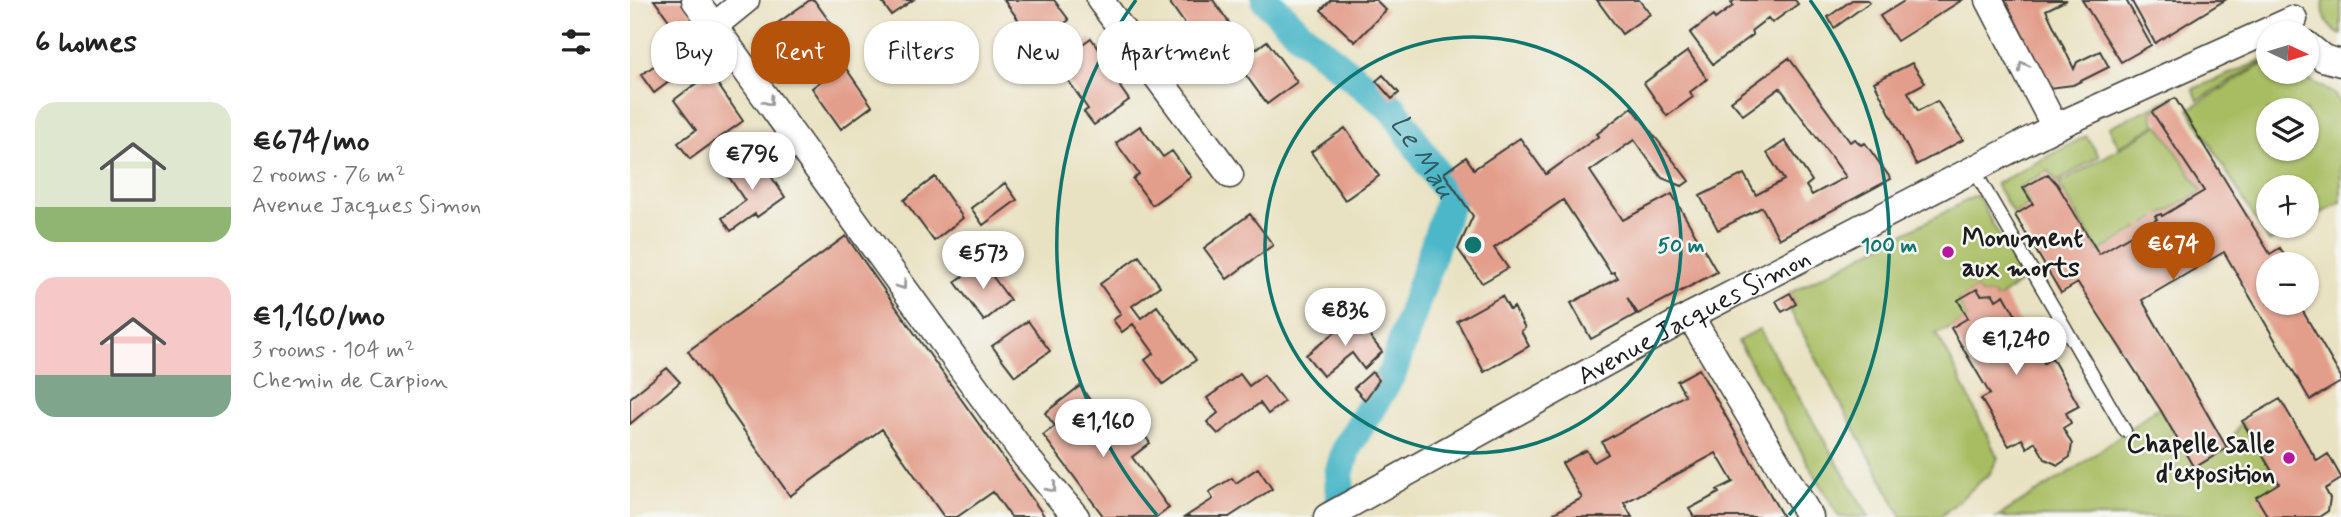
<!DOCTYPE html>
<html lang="en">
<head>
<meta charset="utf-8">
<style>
	body { margin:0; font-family:Mynerve,sans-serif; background:#f6f6f6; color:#222; height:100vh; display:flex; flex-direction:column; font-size:26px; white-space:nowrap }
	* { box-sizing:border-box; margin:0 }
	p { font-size:23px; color:#767676 }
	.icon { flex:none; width:38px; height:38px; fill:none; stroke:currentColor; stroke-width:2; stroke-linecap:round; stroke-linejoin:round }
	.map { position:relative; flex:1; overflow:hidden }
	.drawer { display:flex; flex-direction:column; background:#fff; width:630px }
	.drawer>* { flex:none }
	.top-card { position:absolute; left:21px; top:21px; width:665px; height:63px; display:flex; gap:14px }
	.needle { width:46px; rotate:94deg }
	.buttons { position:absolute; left:1626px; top:21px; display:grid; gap:14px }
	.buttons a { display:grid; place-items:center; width:63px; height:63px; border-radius:50%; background:#fff; box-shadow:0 2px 5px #0004; font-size:35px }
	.price { position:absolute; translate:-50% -60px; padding:0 16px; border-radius:24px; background:#fff; color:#222; font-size:23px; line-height:46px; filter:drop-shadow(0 2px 4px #0008) }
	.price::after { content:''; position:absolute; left:50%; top:42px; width:21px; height:16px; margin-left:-10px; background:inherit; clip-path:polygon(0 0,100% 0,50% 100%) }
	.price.active { background:#b45309; color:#fff }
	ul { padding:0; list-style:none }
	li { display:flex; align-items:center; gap:21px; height:175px; padding:0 35px }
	li span { display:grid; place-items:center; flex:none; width:196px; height:140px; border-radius:21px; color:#555 }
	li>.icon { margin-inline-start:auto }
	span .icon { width:84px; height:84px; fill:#fffc; stroke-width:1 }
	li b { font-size:30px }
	h2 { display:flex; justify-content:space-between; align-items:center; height:84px; padding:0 35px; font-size:30px }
	.pill { padding:0 24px; border-radius:28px; background:#fff; box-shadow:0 2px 5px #0004; font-size:24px; line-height:63px }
	.pill.active { background:#b45309; color:#fff }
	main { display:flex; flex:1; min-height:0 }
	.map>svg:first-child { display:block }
	.green { fill:#a8bd62; stroke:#626c3f; stroke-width:2; fill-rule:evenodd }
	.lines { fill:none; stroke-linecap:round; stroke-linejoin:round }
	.canal { stroke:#4cb7c8; stroke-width:30 }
	.building { fill:#e39e8b }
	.service-casing { stroke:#3b3a35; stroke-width:15 }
	.minor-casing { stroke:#3b3a35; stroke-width:29 }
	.service { stroke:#fff; stroke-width:12 }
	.minor { stroke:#fff; stroke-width:26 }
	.oneway { stroke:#999 }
	.ring { fill:none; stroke:#0f766e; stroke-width:3.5 }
	.poi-dot { fill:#b5179e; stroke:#f6f6f2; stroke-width:2.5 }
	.labels { text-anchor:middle; stroke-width:5; stroke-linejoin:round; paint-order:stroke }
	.poi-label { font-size:26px; font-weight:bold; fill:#1c1c1c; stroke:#f6f6f2; text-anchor:start }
	.street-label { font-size:26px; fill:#1c1c1c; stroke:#f6f6f2 }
	.water-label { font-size:28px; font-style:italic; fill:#2f5a61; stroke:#f6f6f2 }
	.centre { fill:#0f766e; stroke:#f6f6f2; stroke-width:3.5 }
	.ring-label { font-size:21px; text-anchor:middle; font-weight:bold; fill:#0f766e; stroke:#f6f6f2; stroke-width:5; stroke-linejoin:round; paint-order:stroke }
</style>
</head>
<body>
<main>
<section class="drawer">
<h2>6 homes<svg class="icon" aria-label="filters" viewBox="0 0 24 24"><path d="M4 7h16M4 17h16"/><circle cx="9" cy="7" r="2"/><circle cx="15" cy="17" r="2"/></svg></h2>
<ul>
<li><span style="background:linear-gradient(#dfe7d0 75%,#8fb573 0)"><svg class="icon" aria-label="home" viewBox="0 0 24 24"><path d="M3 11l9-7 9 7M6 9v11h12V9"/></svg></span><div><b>€674/mo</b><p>2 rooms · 76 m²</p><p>Avenue Jacques Simon</p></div></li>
<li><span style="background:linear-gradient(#f6c9c9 70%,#7fa58c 0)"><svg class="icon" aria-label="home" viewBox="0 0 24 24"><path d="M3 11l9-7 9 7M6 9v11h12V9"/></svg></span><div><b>€1,160/mo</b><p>3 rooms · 104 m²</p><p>Chemin de Carpion</p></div></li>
</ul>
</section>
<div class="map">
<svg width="1711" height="517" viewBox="0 0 1711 517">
	<rect width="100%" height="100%" fill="#f6f6f2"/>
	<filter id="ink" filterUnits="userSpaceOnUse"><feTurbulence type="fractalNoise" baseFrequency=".0143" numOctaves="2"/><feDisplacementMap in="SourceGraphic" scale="14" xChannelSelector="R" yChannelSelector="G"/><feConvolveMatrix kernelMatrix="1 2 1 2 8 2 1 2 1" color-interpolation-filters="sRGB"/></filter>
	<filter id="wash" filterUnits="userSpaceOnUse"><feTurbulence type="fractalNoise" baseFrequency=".00686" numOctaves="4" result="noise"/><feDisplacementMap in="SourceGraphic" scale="28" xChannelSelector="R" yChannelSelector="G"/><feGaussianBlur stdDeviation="1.57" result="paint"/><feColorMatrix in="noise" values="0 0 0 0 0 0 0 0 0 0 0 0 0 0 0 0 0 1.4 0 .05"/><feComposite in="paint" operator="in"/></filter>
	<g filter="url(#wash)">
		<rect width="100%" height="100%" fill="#e9e2c2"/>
		<!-- green -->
		<path class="green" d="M 1694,0 L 1711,0 L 1711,35 C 1697,28 1691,15 1694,0 Z
			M 1638,58 L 1638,59 L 1568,100 L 1563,89 Z
			M 1638,61 L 1638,72 L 1666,72 L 1704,94 L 1711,106 L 1711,202 L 1677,221 L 1676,187 L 1638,187 L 1638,226 L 1668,226 L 1639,242 L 1559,109 ZM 1638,110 L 1676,110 L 1676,149 L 1638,149 Z
			M 1544,97 L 1521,112 L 1526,125 L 1489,147 L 1479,127 Z
			M 1529,125 L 1572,191 L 1469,252 L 1429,184 Z
			M 1456,136 L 1469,156 L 1427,182 L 1418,171 L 1390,187 L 1400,204 L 1383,214 L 1366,184 Z
			M 1347,195 L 1393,280 L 1366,300 L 1363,294 L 1351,295 L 1347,289 L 1328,300 L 1338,318 L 1321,328 L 1306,334 L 1320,358 L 1368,458 L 1360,473 L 1310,517 L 1272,517 L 1159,308 L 1166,304 L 1160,293 Z
			M 1129,329 L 1239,517 L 1209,517 L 1108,341 Z
			M 1529,407 L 1565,467 L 1597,448 L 1612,421 L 1649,483 L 1638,517 L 1367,517 L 1446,468 Z"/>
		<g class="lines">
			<!-- canal -->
			<path class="canal" id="s1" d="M 636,0 L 671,35 L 764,110 L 821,197 L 762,373 L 717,447 L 709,474 L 711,517"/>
		</g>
		<g id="blocks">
			<!-- building -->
			<path class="building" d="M 24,0 L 52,0 L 73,30 L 55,42 Z
				M 180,0 L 184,0 L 210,36 L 164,69 L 153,53 L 147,54 L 135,38 L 135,32 Z
				M 251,0 L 283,0 L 261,15 Z
				M 374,0 L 424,0 L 439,20 L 406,44 Z
				M 544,0 L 583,0 L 605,31 L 569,57 L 558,42 L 564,37 L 540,3 Z
				M 701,0 L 746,0 L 756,10 L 725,42 L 691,10 Z
				M 967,0 L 1009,0 L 1020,14 L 992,34 Z
				M 1105,0 L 1165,0 L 1168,4 L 1142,23 L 1138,18 L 1121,31 L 1123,35 L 1083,64 L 1060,33 L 1083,16 L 1085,19 L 1103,6 L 1101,3 Z
				M 1222,0 L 1238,0 L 1240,2 L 1204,28 L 1198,17 Z
				M 1276,0 L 1332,0 L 1267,41 L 1250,16 Z
				M 1375,0 L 1437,0 L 1416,10 L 1444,69 L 1447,62 L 1470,51 L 1479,67 L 1443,85 L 1419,88 Z
				M 1452,0 L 1496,0 L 1521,45 L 1491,62 Z
				M 1501,0 L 1595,0 L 1525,43 Z
				M 461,38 L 494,84 L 490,87 L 499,100 L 464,125 L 454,112 L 458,109 L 426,63 Z
				M 637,41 L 667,82 L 637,104 L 607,63 Z
				M 1058,51 L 1077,79 L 1060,92 L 1063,97 L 1037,116 L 1014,83 Z
				M 35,58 L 48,75 L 24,93 L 11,75 Z
				M 1159,58 L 1220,142 L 1225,139 L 1231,145 L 1235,143 L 1261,179 L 1149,239 L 1132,207 L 1088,230 L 1070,196 L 1114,174 L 1126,195 L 1154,180 L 1137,153 L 1155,141 L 1182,181 L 1176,186 L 1182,195 L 1216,177 L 1150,88 L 1113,115 L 1101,101 Z
				M 1282,63 L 1295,83 L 1278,92 L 1288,111 L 1307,101 L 1333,140 L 1286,165 L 1244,82 Z
				M 213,64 L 242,106 L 211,129 L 182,88 Z
				M 80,73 L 113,121 L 60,159 L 48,143 L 66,130 L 44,100 Z
				M 753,75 L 769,93 L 762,99 L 746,81 Z
				M 1545,98 L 1640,254 L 1650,248 L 1659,264 L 1638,264 L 1638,303 L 1668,303 L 1711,377 L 1711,382 L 1680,400 L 1594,252 L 1512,300 L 1597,448 L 1564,468 L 1530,409 L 1448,283 L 1431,293 L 1385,215 L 1403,204 L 1393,188 L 1418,174 L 1427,184 L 1469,254 L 1511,229 L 1509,226 L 1515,223 L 1516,226 L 1527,219 L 1525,216 L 1531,214 L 1532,216 L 1574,191 L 1522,112 Z
				M 1002,107 L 1059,181 L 1052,186 L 1032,178 L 1004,140 L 960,171 L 993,220 L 1042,194 L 1087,272 L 1008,314 L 997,297 L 1006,314 L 961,339 L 941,303 L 988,278 L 984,272 L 981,273 L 933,200 L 864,248 L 878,268 L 852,283 L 828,249 L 843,216 L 814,173 L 836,157 L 844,169 L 890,138 L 916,174 L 969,136 L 967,134 Z
				M 510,126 L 533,157 L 542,151 L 561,177 L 522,205 L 503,179 L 509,174 L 486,143 Z
				M 715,128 L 749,176 L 715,200 L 681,152 Z
				M 126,154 L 155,197 L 127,217 L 125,214 L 101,231 L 92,218 L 115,201 L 97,174 Z
				M 305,177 L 333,218 L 304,241 L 274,200 Z
				M 375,183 L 387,200 L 353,225 L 341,208 Z
				M 620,214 L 643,245 L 597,279 L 574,248 Z
				M 216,236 L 314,375 L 415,517 L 381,517 L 363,492 L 327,517 L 314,517 L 252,429 L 160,496 L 58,351 Z
				M 509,256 L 530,286 L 502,306 L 511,318 L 527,306 L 566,360 L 533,384 L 515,360 L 524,353 L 503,324 L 492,332 L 483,320 L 491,314 L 470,284 Z
				M 352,262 L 380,300 L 354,321 L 325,282 Z
				M 1347,289 L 1351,295 L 1363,294 L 1366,300 L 1374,295 L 1398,337 L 1401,336 L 1401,341 L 1414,363 L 1422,358 L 1449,406 L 1436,413 L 1441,423 L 1433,428 L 1442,444 L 1440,457 L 1428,465 L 1415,459 L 1405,442 L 1397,448 L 1392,439 L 1379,446 L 1351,399 L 1360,394 L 1321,328 L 1338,318 L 1328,300 Z
				M 1160,293 L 1166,304 L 1152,312 L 1146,301 Z
				M 872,296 L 880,310 L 884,307 L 895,328 L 891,331 L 899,346 L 854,372 L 827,321 Z
				M 725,317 L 752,352 L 734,369 L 722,353 L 693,376 L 676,355 Z
				M 398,321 L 420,351 L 385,376 L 362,346 Z
				M 37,368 L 50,382 L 0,424 L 0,398 Z
				M 1069,369 L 1153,517 L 1064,517 L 1059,509 L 1089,493 L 1087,490 L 1103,482 L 1086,453 L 994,503 L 1002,517 L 926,517 L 924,513 L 952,498 L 932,463 L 956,450 L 964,462 L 978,454 L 972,442 L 1055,395 L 1047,381 Z
				M 742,372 L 749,380 L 735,400 L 724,388 Z
				M 610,374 L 619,386 L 634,375 L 654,402 L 638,414 L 630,403 L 588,434 L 577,422 L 588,413 L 577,398 Z
				M 450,386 L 484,433 L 503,419 L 520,443 L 502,457 L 539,508 L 527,517 L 474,517 L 413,435 L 425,426 L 415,413 Z
				M 1650,399 L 1687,461 L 1698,454 L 1711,477 L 1711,479 L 1695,489 L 1700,498 L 1698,511 L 1689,517 L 1638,517 L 1626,497 L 1649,483 L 1612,421 Z
				M 628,468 L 642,489 L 599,517 L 555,517 L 583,499 L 579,492 L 602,478 L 606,483 Z"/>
		</g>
	</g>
	<g filter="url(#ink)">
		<use href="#blocks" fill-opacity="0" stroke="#3b3a35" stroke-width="2"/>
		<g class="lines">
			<defs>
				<path id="service" d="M 1344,170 L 1495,431"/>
				<g id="minor">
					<path d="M 65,0 L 396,457 L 446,517"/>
					<path d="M 470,0 L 600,175"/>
					<path d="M 1359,0 L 1425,127"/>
					<path d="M 84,26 L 116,0"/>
					<path d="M 1676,44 L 1693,58 L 1711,63"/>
					<path d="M 1060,316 L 1180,517"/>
					<path id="s2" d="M 697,517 L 1060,316 L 1425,127 L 1664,19"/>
				</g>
			</defs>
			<!-- service casing -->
			<use href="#service" class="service-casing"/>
			<!-- minor casing -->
			<use href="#minor" class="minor-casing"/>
			<!-- service -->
			<use href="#service" class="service"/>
			<!-- minor -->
			<use href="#minor" class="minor"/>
		</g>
		<!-- one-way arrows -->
		<defs><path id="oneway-chevron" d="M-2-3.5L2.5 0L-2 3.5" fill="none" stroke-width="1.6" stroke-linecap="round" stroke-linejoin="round" transform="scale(1.75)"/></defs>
		<g class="oneway">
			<use href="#oneway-chevron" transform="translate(1393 66) rotate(-118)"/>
			<use href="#oneway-chevron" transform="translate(139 101) rotate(54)"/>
			<use href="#oneway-chevron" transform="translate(272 285) rotate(54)"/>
			<use href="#oneway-chevron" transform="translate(422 488) rotate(51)"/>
		</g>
	</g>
	<!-- distance rings -->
	<g class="ring">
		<circle cx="843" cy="245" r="208"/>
		<path d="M527 515A416 416 0 0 1 506 0M1180 0A416 416 0 0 1 1159 515"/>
	</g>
	<!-- markers -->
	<g class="poi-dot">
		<circle cx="1318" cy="252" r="7"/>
		<circle cx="1659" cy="458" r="7"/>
	</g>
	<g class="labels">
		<!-- poi labels -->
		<g class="poi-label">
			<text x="1332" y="246">Monument<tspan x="1332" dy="30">aux morts</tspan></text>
			<text x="1645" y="452" text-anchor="end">Chapelle salle<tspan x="1645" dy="30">d'exposition</tspan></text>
		</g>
		<!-- street labels -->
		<g class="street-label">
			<text dy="9" stroke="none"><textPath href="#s2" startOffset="418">Avenue Jacques Simon</textPath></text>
		</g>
		<!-- water labels -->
		<g class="water-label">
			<text dy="10" stroke="none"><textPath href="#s1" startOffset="224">Le Mau</textPath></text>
		</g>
	</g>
	<circle cx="843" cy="245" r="10" class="centre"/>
	<g class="ring-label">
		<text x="1051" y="252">50 m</text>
		<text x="1259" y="252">100 m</text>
	</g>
</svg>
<div class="buttons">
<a><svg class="needle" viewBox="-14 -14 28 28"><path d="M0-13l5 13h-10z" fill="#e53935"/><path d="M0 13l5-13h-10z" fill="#767676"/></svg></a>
<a><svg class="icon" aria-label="layers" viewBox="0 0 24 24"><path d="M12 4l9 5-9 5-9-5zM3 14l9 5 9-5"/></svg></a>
<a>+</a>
<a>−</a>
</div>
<b class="price" style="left:122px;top:192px">€796</b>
<b class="price active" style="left:1543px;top:282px">€674</b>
<b class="price" style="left:353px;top:291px">€573</b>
<b class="price" style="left:715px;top:348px">€836</b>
<b class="price" style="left:1386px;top:377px">€1,240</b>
<b class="price" style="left:473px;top:459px">€1,160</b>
<div class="top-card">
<a class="pill">Buy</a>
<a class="pill active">Rent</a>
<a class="pill">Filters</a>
<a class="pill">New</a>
<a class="pill">Apartment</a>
</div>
</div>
</main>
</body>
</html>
